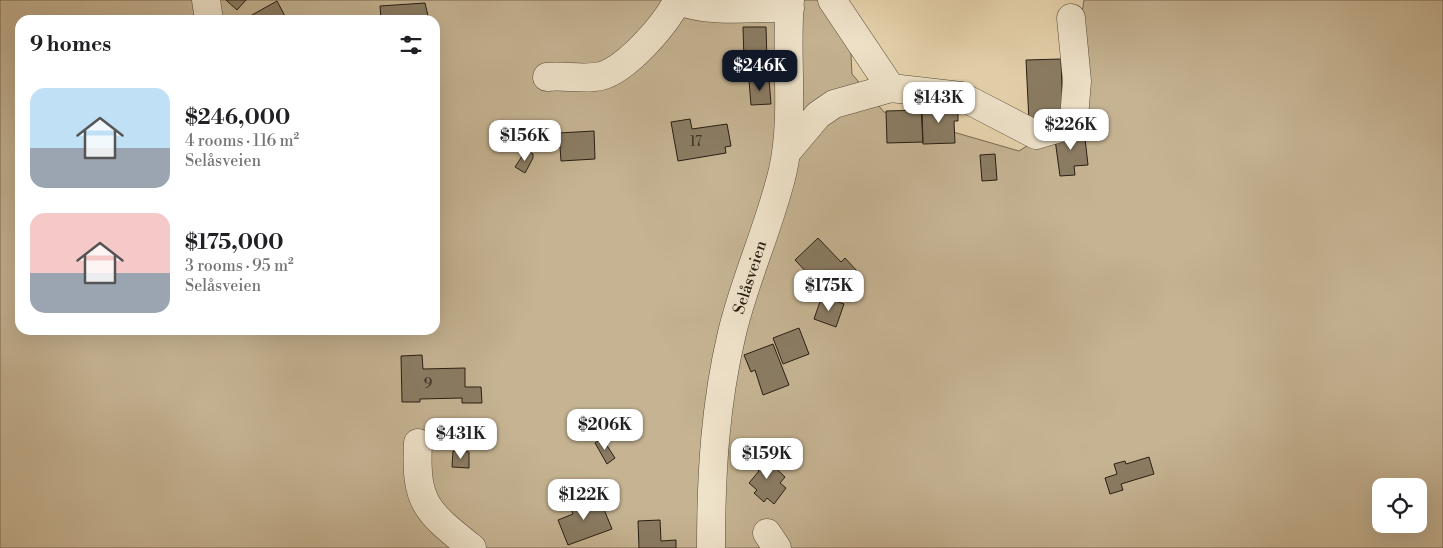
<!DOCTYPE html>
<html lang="en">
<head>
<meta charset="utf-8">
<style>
	body { margin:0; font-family:"Libre Bodoni",serif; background:#f6f6f6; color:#202124; height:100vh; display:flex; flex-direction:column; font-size:19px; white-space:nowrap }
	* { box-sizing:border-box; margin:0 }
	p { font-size:16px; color:#757577 }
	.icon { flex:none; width:28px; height:28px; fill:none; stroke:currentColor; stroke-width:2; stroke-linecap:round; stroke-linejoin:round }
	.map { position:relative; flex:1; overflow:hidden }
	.sheet { position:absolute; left:15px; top:15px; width:425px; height:320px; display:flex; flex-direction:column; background:#fff; border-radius:15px; box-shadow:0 5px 20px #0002 }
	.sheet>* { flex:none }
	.controls { position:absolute; left:1372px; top:478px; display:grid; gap:10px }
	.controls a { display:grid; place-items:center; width:55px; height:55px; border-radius:10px; background:#fff; box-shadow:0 5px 20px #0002; font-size:25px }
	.price { position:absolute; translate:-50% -42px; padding:0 11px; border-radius:10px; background:#fff; color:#222; font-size:16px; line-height:32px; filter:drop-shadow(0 1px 2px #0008) }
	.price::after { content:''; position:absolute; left:50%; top:30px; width:15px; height:11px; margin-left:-8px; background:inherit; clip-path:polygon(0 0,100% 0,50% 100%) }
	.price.on { background:#111827; color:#fff }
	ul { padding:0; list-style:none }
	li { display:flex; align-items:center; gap:15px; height:125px; padding:0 15px }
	li span { display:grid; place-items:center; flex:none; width:140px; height:100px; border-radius:15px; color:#555 }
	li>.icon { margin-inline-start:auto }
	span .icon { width:60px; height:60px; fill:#fffc; stroke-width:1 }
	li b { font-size:21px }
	h2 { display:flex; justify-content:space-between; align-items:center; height:60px; padding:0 15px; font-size:21px }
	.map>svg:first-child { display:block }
	.green { fill:#c5b392; stroke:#766852; fill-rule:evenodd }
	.building { fill:#8a7c63; stroke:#281e13 }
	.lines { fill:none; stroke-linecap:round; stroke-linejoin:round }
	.minor-casing { stroke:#574b39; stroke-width:29 }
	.minor { stroke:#eee2c9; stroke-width:28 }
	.labels { text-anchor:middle; stroke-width:4.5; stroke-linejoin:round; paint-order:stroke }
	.number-label { font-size:14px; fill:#403627 }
	.street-label { font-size:16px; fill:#281e13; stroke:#eee2c9 }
</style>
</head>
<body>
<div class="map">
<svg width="1443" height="548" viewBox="0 0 1443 548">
	<rect width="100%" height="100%" fill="#e5d2ac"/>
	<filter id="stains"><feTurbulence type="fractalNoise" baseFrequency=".004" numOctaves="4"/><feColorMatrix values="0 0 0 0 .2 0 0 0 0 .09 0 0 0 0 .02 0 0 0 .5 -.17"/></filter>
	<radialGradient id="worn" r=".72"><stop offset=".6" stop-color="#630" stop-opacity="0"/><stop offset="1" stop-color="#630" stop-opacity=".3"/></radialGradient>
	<!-- green -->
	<path class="green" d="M 0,0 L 848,0 L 852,74 L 884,112 L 1019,151 L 1065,122 L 1084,0 L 1443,0 L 1443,548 L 0,548 ZM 20,20 L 435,20 L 435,330 L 20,330 ZM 1381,486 L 1419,486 L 1419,524 L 1381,524 Z"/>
	<!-- building -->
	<path class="building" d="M 226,0 L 246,0 L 237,10 Z
		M 277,1 L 287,20 L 243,20 Z
		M 425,3 L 429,20 L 381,20 L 380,6 Z
		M 743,27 L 766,27 L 767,61 L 744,62 Z
		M 1061,59 L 1063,120 L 1029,122 L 1026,60 Z
		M 769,79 L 771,104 L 751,105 L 749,81 Z
		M 953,106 L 958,108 L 958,121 L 954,121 L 955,143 L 923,144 L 921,107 Z
		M 922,110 L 923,142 L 887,143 L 886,111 Z
		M 690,119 L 692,129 L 727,124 L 731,146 L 725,147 L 726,153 L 678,161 L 671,122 Z
		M 1084,129 L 1088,165 L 1074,166 L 1075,175 L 1060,176 L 1054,132 Z
		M 594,131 L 595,159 L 561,161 L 559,133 Z
		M 526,150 L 533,154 L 533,158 L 525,173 L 515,167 Z
		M 995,154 L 997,180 L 982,181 L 980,155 Z
		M 818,238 L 841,262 L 845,258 L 857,271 L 851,276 L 860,286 L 846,299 L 837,289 L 829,296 L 795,260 Z
		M 822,296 L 844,304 L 836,327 L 814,319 Z
		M 799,328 L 809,354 L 783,364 L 773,338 Z
		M 773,344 L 789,385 L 763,395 L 755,370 L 751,372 L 744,355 Z
		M 422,355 L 423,369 L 465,368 L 465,387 L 481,387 L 482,403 L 462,403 L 462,398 L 420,399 L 420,402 L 402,402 L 401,356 Z
		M 602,438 L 615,458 L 607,464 L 595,443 Z
		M 453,451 L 469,452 L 469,468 L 452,467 Z
		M 760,453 L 785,477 L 780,483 L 786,488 L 774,504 L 767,498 L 764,502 L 754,493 L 757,490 L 749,483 L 759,471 L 751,464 Z
		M 1149,457 L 1154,474 L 1121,484 L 1123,490 L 1110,494 L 1105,478 L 1117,474 L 1114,464 L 1125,461 L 1126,464 Z
		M 588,495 L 592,505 L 601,502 L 612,529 L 568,545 L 558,520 L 573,514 L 568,503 Z
		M 660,520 L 661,541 L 676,540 L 676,548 L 639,548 L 638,521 Z"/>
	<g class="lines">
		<defs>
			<path id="minor" d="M 206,0 L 209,20
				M 676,0 C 710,14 754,7 790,8
				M 832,0 L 891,88 L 961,96 L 1036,135 L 1066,126 L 1074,118 L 1077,81 L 1071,18
				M 547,77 C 564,75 584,80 601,76 C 627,69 666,24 677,1
				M 786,153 L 818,115 L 834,104 L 891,88
				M 418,443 C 415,503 426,511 472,548
				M 767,533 L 777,548
				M 711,548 C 711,475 715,404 732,333 C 745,278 770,226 783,170 C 795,115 785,56 790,0"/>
		</defs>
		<!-- minor casing -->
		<use href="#minor" class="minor-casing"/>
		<!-- minor -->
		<use href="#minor" class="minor"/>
	</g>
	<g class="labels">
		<!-- number labels -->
		<g class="number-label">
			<text x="696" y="146">17</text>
			<text x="428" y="388">9</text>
		</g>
		<!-- street labels -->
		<g class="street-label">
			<text transform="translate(749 277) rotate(-72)" y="6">Selåsveien</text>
		</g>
	</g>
	<rect width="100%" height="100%" filter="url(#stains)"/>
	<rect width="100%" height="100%" fill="url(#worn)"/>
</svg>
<div class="controls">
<a><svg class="icon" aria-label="locate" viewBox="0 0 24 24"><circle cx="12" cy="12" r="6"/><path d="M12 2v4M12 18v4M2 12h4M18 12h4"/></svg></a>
</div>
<b class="price on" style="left:760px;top:92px">$246K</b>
<b class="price" style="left:939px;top:124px">$143K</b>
<b class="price" style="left:1071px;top:151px">$226K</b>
<b class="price" style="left:525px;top:162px">$156K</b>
<b class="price" style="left:829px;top:312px">$175K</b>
<b class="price" style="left:605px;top:451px">$206K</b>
<b class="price" style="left:461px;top:460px">$431K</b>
<b class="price" style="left:767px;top:480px">$159K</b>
<b class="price" style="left:584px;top:521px">$122K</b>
<section class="sheet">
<h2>9 homes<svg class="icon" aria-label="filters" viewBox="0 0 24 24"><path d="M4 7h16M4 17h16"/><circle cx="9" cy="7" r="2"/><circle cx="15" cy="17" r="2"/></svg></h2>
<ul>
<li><span style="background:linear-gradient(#bfe0f5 60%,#9aa5b1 0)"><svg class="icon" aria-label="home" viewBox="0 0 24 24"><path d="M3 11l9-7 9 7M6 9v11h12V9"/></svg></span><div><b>$246,000</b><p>4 rooms · 116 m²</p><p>Selåsveien</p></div></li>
<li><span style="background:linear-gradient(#f6c9c9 60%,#9aa5b1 0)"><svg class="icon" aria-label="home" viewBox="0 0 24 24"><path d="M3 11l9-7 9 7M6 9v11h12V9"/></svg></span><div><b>$175,000</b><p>3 rooms · 95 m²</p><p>Selåsveien</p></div></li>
</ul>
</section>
</div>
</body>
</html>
